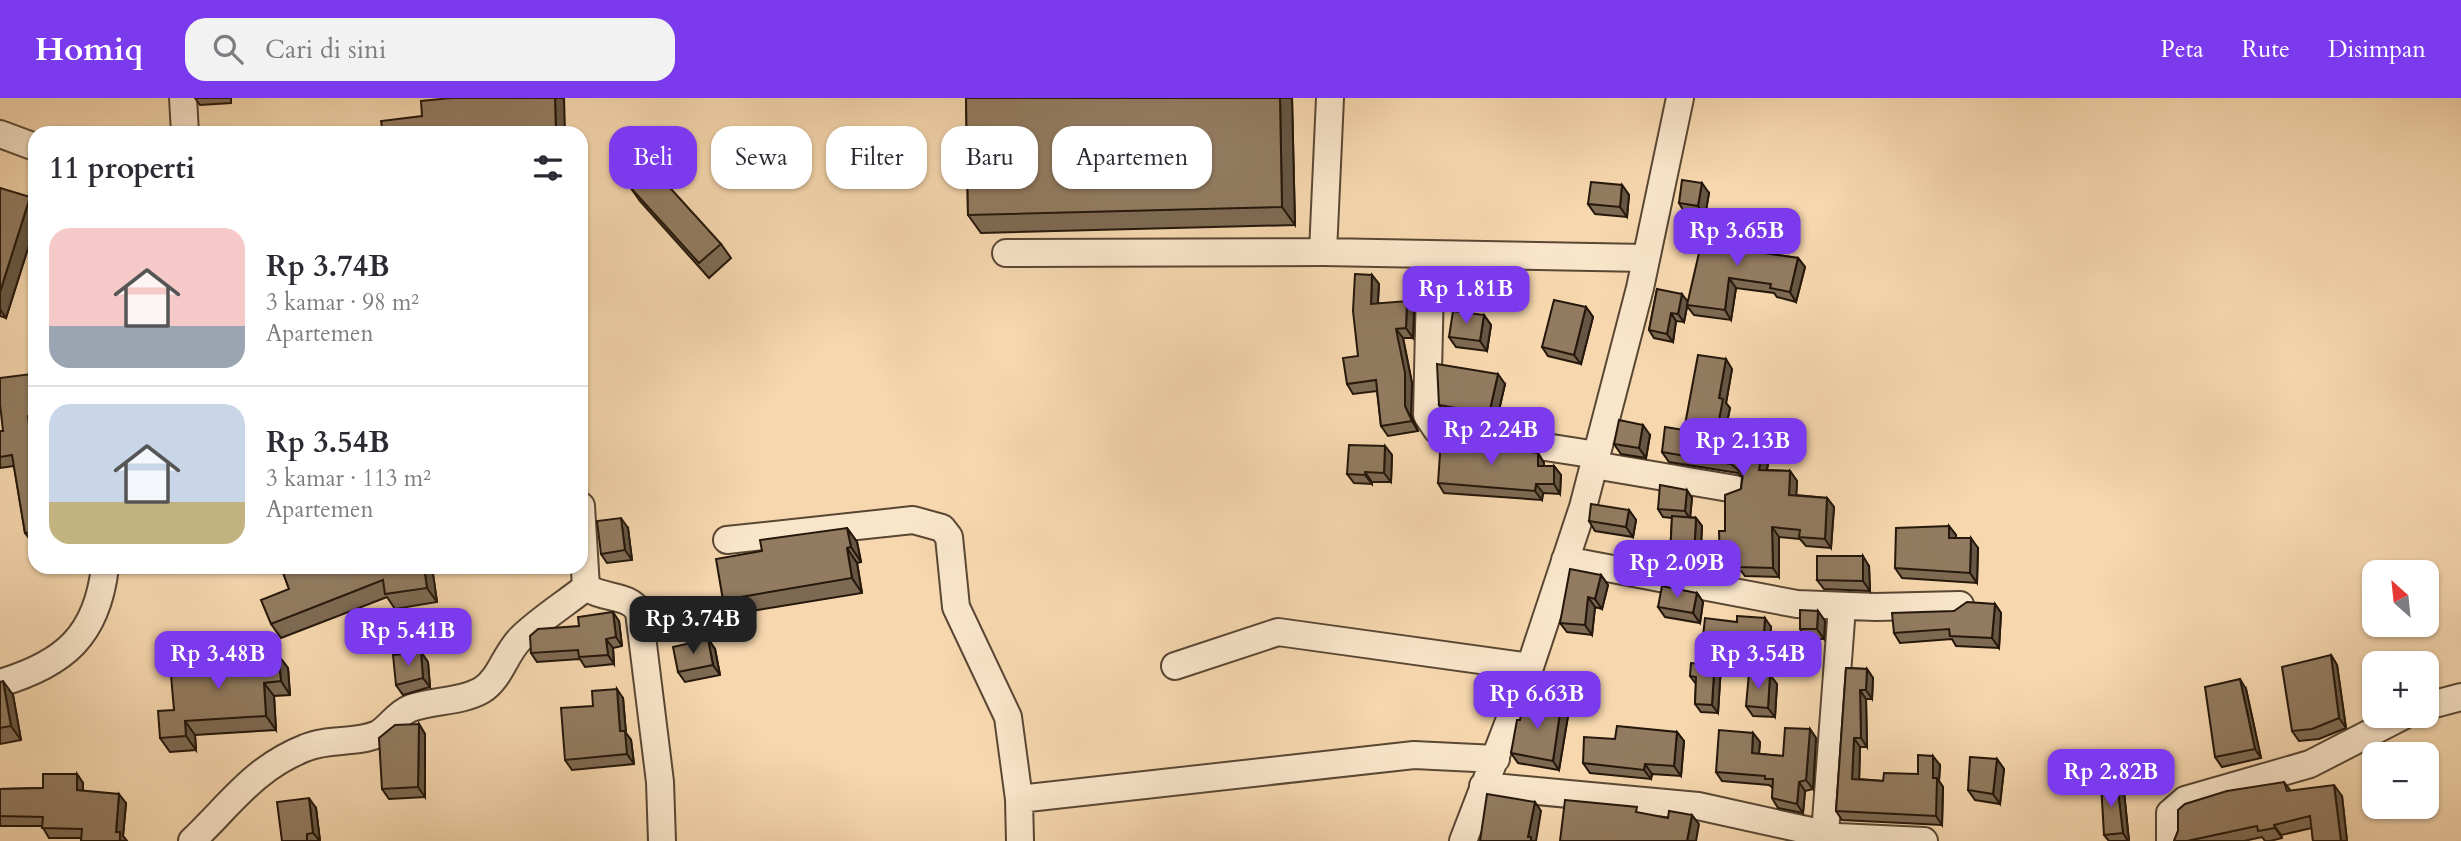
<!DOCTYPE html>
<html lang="id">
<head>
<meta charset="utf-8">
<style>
	body { margin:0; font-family:Cardo,serif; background:#f2f2f3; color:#2b2b33; height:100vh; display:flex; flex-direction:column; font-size:26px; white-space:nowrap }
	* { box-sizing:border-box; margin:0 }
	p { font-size:23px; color:#7c7c81 }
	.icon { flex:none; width:38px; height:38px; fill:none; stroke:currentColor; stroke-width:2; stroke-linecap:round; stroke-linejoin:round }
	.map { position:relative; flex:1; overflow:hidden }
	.details { position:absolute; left:28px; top:28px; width:560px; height:448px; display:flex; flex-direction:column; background:#fff; border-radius:21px; box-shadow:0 2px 5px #0004 }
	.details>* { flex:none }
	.guide { position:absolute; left:609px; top:28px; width:665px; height:63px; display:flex; gap:14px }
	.needle { width:46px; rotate:333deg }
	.buttons { position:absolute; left:2362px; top:462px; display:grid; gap:14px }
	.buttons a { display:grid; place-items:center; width:77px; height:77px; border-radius:14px; background:#fff; box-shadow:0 2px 5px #0004; font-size:35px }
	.price { position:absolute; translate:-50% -60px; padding:0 16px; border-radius:14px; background:#7c3aed; color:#fff; font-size:23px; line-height:46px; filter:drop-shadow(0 2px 4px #0008) }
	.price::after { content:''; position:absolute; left:50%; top:42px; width:21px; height:16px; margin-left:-10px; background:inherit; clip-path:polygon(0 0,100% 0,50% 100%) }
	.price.active { background:#222; color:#fff }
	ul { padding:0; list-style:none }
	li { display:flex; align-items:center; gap:21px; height:175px; padding:0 21px }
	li+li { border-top:2px solid #e1e1e2 }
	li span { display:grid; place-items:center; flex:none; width:196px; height:140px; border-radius:21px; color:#555 }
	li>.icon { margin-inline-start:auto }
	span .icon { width:84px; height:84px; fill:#fffc; stroke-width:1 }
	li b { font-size:30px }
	h2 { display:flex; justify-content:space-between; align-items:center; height:84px; padding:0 21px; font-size:30px }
	.tag { padding:0 24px; border-radius:21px; background:#fff; box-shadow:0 2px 5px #0004; font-size:24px; line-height:63px }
	.tag.active { background:#7c3aed; color:#fff }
	header { display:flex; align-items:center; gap:42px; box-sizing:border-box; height:98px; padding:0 35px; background:#7c3aed; color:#fff }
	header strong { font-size:33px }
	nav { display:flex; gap:38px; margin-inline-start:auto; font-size:24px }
	.search { width:490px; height:63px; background:#f2f2f3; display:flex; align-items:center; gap:18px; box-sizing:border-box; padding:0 24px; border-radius:21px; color:#7c7c81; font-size:26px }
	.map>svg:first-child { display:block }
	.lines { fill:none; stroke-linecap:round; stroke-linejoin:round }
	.minor-casing { stroke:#594734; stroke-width:30 }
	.minor { stroke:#f9e5ca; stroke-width:26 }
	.wall { fill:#7e6a53; stroke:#25170b; stroke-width:2 }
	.shaded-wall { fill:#665643; stroke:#25170b; stroke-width:2 }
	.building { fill:#927b60; stroke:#25170b; stroke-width:2 }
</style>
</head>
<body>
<header>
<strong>Homiq</strong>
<div class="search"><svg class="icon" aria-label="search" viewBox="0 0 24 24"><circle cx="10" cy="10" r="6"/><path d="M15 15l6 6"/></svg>Cari di sini</div>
<nav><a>Peta</a><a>Rute</a><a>Disimpan</a></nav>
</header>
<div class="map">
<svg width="2461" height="743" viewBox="0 0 2461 743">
	<rect width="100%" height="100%" fill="#f6d7ae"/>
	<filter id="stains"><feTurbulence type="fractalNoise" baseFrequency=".00286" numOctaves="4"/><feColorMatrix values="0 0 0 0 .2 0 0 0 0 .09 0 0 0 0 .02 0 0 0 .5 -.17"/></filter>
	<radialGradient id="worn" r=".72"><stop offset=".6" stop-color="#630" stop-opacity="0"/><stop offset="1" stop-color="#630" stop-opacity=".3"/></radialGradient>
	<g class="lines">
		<defs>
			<path id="minor" d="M 183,0 L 185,35
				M 0,36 L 35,49
				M 1323,154 L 1330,0
				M 1006,155 L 1323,154 L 1646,160
				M 1430,188 L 1427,317 L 1437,332 L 1597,357
				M 1594,367 L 1735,391
				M 581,408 L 586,489 C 602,501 630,496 639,514 L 660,684 L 662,743
				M 727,442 L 913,422 L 942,430 L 949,439 L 956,509 L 1008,619 L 1019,701
				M 1565,462 L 1797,506 L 1876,509 L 1960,507
				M 1175,568 L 1278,534 L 1530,569
				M 0,585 C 64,566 97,538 105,469
				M 2427,608 L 2461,599
				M 1483,688 L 1698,708 L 1838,739 L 1924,743
				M 1825,736 L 1842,509
				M 192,743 C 230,707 254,670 305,650 C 328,640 356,646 378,636 C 390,629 396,616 411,610 C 434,602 461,604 482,592 C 500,581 505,556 520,541 C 539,522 565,506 586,489
				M 1020,743 L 1019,701 L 1414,657 L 1496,661
				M 1463,743 L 1530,569 L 1583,409 L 1640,190 L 1680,0
				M 2170,743 L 2170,715 L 2185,702 L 2310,666 L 2403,618"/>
		</defs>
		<!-- minor casing -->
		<use href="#minor" class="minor-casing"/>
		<!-- minor -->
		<use href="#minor" class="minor"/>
	</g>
	<!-- wall -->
	<path class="wall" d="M 195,0 L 231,0 L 231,5 L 200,7 Z
		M 966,0 L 1292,0 L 1295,127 L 981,135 L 968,117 Z
		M 1622,87 L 1629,97 L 1627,119 L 1595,116 L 1588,106 Z
		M 630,89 L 721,146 L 731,160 L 709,180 L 640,103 Z
		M 0,90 L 35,106 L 35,128 L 6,220 L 0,218 Z
		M 1709,95 L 1705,118 L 1685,115 L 1679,105 Z
		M 1761,125 L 1757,154 L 1798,160 L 1805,169 L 1796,204 L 1777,199 L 1774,195 L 1736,190 L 1731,222 L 1694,217 L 1687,208 L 1684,224 L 1676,223 L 1673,244 L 1654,240 L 1649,232 L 1657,191 L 1688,203 L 1734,148 Z
		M 1372,177 L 1379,186 L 1378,205 L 1414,213 L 1413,240 L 1403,240 L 1412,285 L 1411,317 L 1418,333 L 1388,338 L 1381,328 L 1377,293 L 1353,296 L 1347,286 L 1358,258 Z
		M 1586,209 L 1593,219 L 1581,266 L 1548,258 L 1542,249 Z
		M 1484,217 L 1491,227 L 1487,253 L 1456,249 L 1449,239 Z
		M 35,270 L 35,445 L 33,445 L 25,435 L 14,368 L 0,370 L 0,333 L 3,333 Z
		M 1732,271 L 1726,305 L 1730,310 L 1724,339 L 1770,355 L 1767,372 L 1790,373 L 1797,383 L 1796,397 L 1827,400 L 1834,409 L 1831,450 L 1806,448 L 1800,441 L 1779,439 L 1779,479 L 1745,478 L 1741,473 L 1726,473 L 1720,464 L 1725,433 L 1741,391 L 1742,379 L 1738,375 L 1669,364 L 1662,354 L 1684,332 Z
		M 1505,286 L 1496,325 L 1445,316 L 1439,307 Z
		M 1650,337 L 1646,360 L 1621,356 L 1614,346 Z
		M 1385,348 L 1392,357 L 1391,384 L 1372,384 L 1372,386 L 1354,385 L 1347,376 Z
		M 1538,355 L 1544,365 L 1544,368 L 1554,368 L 1561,377 L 1560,396 L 1543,395 L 1542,402 L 1444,395 L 1438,385 Z
		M 1692,400 L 1690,419 L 1696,420 L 1702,428 L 1700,468 L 1676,466 L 1670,458 L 1672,420 L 1663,419 L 1658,411 Z
		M 1629,412 L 1636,422 L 1633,439 L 1595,433 L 1589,423 Z
		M 1949,428 L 1956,437 L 1956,440 L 1978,450 L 1977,485 L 1902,480 L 1895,470 Z
		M 628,430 L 632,462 L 607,465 L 601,456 Z
		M 847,430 L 857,444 L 861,464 L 857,465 L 862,495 L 733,516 L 723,502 Z
		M 1869,468 L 1870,493 L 1824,491 L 1817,482 Z
		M 281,469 L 432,469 L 437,504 L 395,511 L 387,499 L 281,540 L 271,526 L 289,491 Z
		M 524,469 L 567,469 L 525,470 Z
		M 1601,477 L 1608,487 L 1602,511 L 1595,509 L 1592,537 L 1567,534 L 1560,525 Z
		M 1697,495 L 1703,504 L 1700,525 L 1665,519 L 1658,509 Z
		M 1995,506 L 2001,515 L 1999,550 L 1956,548 L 1952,541 L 1900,545 L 1894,535 L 1954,513 Z
		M 1818,513 L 1825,523 L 1824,541 L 1807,541 L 1800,531 Z
		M 619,523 L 622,548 L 613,550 L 614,566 L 585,569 L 580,561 L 537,564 L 531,555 L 579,528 Z
		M 1771,529 L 1768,572 L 1721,568 L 1718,615 L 1701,614 L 1695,606 L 1696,586 L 1690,578 L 1700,566 Z
		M 708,541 L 715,551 L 720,577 L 685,584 L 678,574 Z
		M 421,554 L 428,564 L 430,589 L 403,597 L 396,587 Z
		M 278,557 L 288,570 L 290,597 L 274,598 L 276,632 L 195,637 L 196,652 L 170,654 L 160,640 L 174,612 Z
		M 2331,557 L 2337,567 L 2346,630 L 2319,641 L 2299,643 L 2292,633 Z
		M 1846,570 L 1867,571 L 1873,580 L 1872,601 L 1866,601 L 1867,649 L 1860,649 L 1859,681 L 1883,683 L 1918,676 L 1940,667 L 1939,683 L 1943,689 L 1942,727 L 1842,722 L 1836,713 Z
		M 1770,577 L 1777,586 L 1775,619 L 1753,618 L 1746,608 Z
		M 0,584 L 13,597 L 21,642 L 0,646 Z
		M 2246,591 L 2261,660 L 2222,669 L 2215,659 Z
		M 623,600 L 626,635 L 631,642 L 634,666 L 572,672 L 565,662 L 593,608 Z
		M 1561,608 L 1568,618 L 1559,672 L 1518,665 L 1511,655 L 1520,622 Z
		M 419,626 L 425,636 L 425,699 L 389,701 L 382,691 Z
		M 1810,631 L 1816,640 L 1813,691 L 1805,693 L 1803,715 L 1778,710 L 1772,700 L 1773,690 L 1769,687 L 1722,683 L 1716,674 L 1753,635 L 1760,644 L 1759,656 L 1783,658 Z
		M 1677,634 L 1684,643 L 1681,678 L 1652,676 L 1651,681 L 1590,675 L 1583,665 L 1615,641 Z
		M 1997,661 L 2004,671 L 2000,706 L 1975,702 L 1968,692 Z
		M 77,676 L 83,685 L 83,693 L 126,705 L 123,738 L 127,743 L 81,743 L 81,740 L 49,740 L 42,728 L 0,728 L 0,691 L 43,690 Z
		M 2284,684 L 2291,693 L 2342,698 L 2347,743 L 2313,743 L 2312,730 L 2281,737 L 2282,740 L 2270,743 L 2265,743 L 2262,739 L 2244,743 L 2174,743 L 2178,733 Z
		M 2124,694 L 2129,743 L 2109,743 L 2104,737 Z
		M 316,710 L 320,743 L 282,743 Z"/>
	<!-- shaded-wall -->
	<path class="shaded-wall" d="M 555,0 L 564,0 L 565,35 L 556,35 Z
		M 1280,0 L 1292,0 L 1295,127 L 1282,109 Z
		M 1702,85 L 1709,95 L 1705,118 L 1698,108 Z
		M 1622,87 L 1629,97 L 1627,119 L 1620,109 Z
		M 30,99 L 35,106 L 35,128 L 6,220 L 0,211 L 0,194 Z
		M 1754,115 L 1761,125 L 1756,163 L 1750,153 Z
		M 1798,160 L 1805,169 L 1796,204 L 1790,194 Z
		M 1372,177 L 1379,186 L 1377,215 L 1371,206 Z
		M 1729,180 L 1736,190 L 1731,222 L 1725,212 Z
		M 1682,196 L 1688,204 L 1684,224 L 1678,216 Z
		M 1407,203 L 1414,213 L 1413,240 L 1406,230 Z
		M 1586,209 L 1593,219 L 1581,266 L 1574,257 Z
		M 1671,215 L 1676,223 L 1673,244 L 1667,236 Z
		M 1484,217 L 1491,227 L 1487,253 L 1480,243 Z
		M 1396,231 L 1403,240 L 1412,285 L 1411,317 L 1418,333 L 1412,323 L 1405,308 Z
		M 1726,261 L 1732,271 L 1726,305 L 1730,310 L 1722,347 L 1716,338 L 1719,300 Z
		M 1498,276 L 1505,286 L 1496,325 L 1489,316 Z
		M 28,318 L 35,328 L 35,353 L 31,347 Z
		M 1643,327 L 1650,337 L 1646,360 L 1639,350 Z
		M 1763,346 L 1770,355 L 1765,381 L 1759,372 Z
		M 1385,348 L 1392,357 L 1391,384 L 1384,375 Z
		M 1538,355 L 1544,365 L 1544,377 L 1538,368 Z
		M 1554,368 L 1561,377 L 1560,396 L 1554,386 Z
		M 1790,373 L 1797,383 L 1796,406 L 1789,397 Z
		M 1365,374 L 1372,384 L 1372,386 L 1365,377 Z
		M 1536,386 L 1543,395 L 1542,402 L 1535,393 Z
		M 1687,392 L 1692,400 L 1690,421 L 1685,413 Z
		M 1827,400 L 1834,409 L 1831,450 L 1825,441 Z
		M 1629,412 L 1636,422 L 1633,439 L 1626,429 Z
		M 621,420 L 628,430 L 632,462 L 625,452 Z
		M 1696,420 L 1702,428 L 1700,468 L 1694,459 Z
		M 1949,428 L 1956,437 L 1956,450 L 1949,440 Z
		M 1772,429 L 1779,439 L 1779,479 L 1773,470 Z
		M 847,430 L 857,444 L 861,464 L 851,449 Z
		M 1971,440 L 1978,450 L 1977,485 L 1970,475 Z
		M 847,450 L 857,465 L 862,495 L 852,480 Z
		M 1863,458 L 1869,468 L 1870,493 L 1863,483 Z
		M 424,469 L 432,469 L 437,504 L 427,490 Z
		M 1601,477 L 1608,487 L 1602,511 L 1595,501 Z
		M 1697,495 L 1703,504 L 1700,525 L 1693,515 Z
		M 1588,499 L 1595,509 L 1592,537 L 1585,527 Z
		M 1995,506 L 2001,515 L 1999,550 L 1992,540 Z
		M 1818,513 L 1825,523 L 1824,541 L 1817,531 Z
		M 613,514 L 619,523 L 622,548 L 616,539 Z
		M 1765,520 L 1771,529 L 1768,572 L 1762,564 Z
		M 606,541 L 613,550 L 614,566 L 608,557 Z
		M 708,541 L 715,551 L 720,577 L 713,567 Z
		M 421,554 L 428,564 L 430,589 L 423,580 Z
		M 278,557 L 288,570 L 290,597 L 281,583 Z
		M 2331,557 L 2337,567 L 2346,630 L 2339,620 Z
		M 1715,560 L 1721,568 L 1718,615 L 1712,607 Z
		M 1867,571 L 1873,580 L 1872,601 L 1866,592 Z
		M 1770,577 L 1777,586 L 1775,619 L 1768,610 Z
		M 2240,581 L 2246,591 L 2261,660 L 2255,651 Z
		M 3,583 L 13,597 L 21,642 L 11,628 Z
		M 264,585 L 274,598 L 276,632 L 266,618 Z
		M 617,591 L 623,600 L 626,635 L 631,642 L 634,666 L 627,656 L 620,633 Z
		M 1860,592 L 1866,601 L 1867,649 L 1861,640 Z
		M 1561,608 L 1568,618 L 1559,672 L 1553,663 Z
		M 185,623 L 195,637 L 196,652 L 186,638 Z
		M 419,626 L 425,636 L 425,699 L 418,689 Z
		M 1810,631 L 1816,640 L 1813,691 L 1806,682 Z
		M 1677,634 L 1684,643 L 1681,678 L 1674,668 Z
		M 1753,635 L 1760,644 L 1758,664 L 1752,655 Z
		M 1854,640 L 1860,649 L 1859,690 L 1852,681 Z
		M 1933,658 L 1940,667 L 1939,683 L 1943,689 L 1942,727 L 1936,718 L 1933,680 Z
		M 1997,661 L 2004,671 L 2000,706 L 1993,696 Z
		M 1645,666 L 1652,676 L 1651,681 L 1644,672 Z
		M 77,676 L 83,685 L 83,702 L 77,692 Z
		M 1799,684 L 1805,693 L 1803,715 L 1797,706 Z
		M 2117,685 L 2124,694 L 2129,743 L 2128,743 L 2123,735 Z
		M 2334,687 L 2342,698 L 2347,743 L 2341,743 Z
		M 119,696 L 126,705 L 123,738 L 127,743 L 120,743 L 116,734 Z
		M 309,700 L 316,710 L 320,743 L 313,735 Z
		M 1535,704 L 1541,713 L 1536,743 L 1531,743 L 1528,739 Z
		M 1692,717 L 1699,726 L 1696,743 L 1687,743 Z
		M 2274,727 L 2281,737 L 2282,740 L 2275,730 Z"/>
	<!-- building -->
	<path class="building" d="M 451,0 L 555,0 L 556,35 L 383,35 L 381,23 L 422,18 L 421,3 Z
		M 966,0 L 1280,0 L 1282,109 L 968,117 Z
		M 652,70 L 721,146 L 699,165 L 630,89 Z
		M 1682,82 L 1702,85 L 1698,108 L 1679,105 Z
		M 1591,84 L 1622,87 L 1620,109 L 1588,106 Z
		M 0,90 L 30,99 L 0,194 Z
		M 1739,113 L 1754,115 L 1750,153 L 1798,160 L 1790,194 L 1770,190 L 1771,186 L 1729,180 L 1725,212 L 1687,207 L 1702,142 L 1734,148 Z
		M 1355,176 L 1372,177 L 1371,206 L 1407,203 L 1406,230 L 1396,231 L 1405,275 L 1405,308 L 1412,323 L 1381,328 L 1376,282 L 1347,286 L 1343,260 L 1358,258 L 1353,213 Z
		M 1657,191 L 1682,196 L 1678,216 L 1671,215 L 1667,236 L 1649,232 Z
		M 1554,202 L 1586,209 L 1574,257 L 1542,249 Z
		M 1453,213 L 1484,217 L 1480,243 L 1449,239 Z
		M 1698,257 L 1726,261 L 1719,300 L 1723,301 L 1716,338 L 1763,346 L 1759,372 L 1790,373 L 1789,397 L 1827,400 L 1825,441 L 1799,439 L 1800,432 L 1772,429 L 1773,470 L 1739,469 L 1738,463 L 1720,464 L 1719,433 L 1725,433 L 1725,397 L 1741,391 L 1743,376 L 1731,366 L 1662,354 L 1665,329 L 1684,332 Z
		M 1437,266 L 1498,276 L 1489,316 L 1439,307 Z
		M 35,270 L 35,316 L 28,318 L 31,347 L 35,346 L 35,434 L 25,435 L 12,357 L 0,359 L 0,333 L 3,333 L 0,306 L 0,280 L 32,276 L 31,271 Z
		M 1619,322 L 1643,327 L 1639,350 L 1614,346 Z
		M 1441,341 L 1538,355 L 1538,368 L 1554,368 L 1554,386 L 1536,386 L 1535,393 L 1438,385 Z
		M 1349,347 L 1385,348 L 1384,375 L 1365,374 L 1365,377 L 1347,376 Z
		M 1660,387 L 1687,392 L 1685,413 L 1658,411 Z
		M 1591,406 L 1629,412 L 1626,429 L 1589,423 Z
		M 1672,418 L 1696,420 L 1694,459 L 1670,458 Z
		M 621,420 L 625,452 L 601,456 L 597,423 Z
		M 1949,428 L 1949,440 L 1971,440 L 1970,475 L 1895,470 L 1896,430 Z
		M 847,430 L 851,449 L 847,450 L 852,480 L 723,502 L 716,461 L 762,453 L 760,442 Z
		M 1817,458 L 1863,458 L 1863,483 L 1817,482 Z
		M 281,469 L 424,469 L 427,490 L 385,496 L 383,482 L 271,526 L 261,502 L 289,491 Z
		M 1570,471 L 1601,477 L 1595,501 L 1588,499 L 1585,527 L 1560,525 Z
		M 1662,488 L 1697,495 L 1693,515 L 1658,509 Z
		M 1967,504 L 1995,506 L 1992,540 L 1950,538 L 1949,531 L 1894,535 L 1892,515 L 1954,513 Z
		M 1800,512 L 1818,513 L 1817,531 L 1800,531 Z
		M 613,514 L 616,539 L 606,541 L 608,557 L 579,559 L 578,552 L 531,555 L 530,538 L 538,531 L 579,528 L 578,519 Z
		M 1737,518 L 1765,520 L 1762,564 L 1715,560 L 1712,607 L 1695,606 L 1696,579 L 1690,578 L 1691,565 L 1700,566 L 1705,520 L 1737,524 Z
		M 708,541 L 713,567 L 678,574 L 673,549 Z
		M 421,554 L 423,580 L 396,587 L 393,557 Z
		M 278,557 L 281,583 L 264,585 L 266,618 L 185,623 L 186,638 L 160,640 L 158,613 L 174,612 L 170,566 Z
		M 2331,557 L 2339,620 L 2312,631 L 2292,633 L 2282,569 Z
		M 1846,570 L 1867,571 L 1866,592 L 1860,592 L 1861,640 L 1854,640 L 1852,681 L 1883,683 L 1884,675 L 1918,676 L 1918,657 L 1933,658 L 1933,680 L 1937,680 L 1936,718 L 1836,713 Z
		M 1749,575 L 1770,577 L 1768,610 L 1746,608 Z
		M 2240,581 L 2255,651 L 2215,659 L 2205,589 Z
		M 3,583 L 11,628 L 0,630 L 0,584 Z
		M 617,591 L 620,633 L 625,633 L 627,656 L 565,662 L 561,610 L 593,608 L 592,593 Z
		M 1523,603 L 1561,608 L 1553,663 L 1511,655 L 1517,622 L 1520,622 Z
		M 419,626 L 418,689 L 382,691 L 379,640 L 395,627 Z
		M 1617,628 L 1677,634 L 1674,668 L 1645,666 L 1644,672 L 1583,665 L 1584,639 L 1615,641 Z
		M 1785,630 L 1810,631 L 1806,682 L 1799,684 L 1797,706 L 1772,700 L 1773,681 L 1765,681 L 1765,678 L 1716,674 L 1719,632 L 1753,635 L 1752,655 L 1783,658 Z
		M 1970,659 L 1997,661 L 1993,696 L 1968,692 Z
		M 43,676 L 77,676 L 77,692 L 119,696 L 116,734 L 120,734 L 120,743 L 81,743 L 82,731 L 42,730 L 43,719 L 0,718 L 0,691 L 43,690 Z
		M 2284,684 L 2287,693 L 2334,687 L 2341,743 L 2313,743 L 2310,718 L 2274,727 L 2275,730 L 2258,733 L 2257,728 L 2187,743 L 2174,743 L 2178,733 L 2178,712 L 2185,706 L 2227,693 Z
		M 2101,685 L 2117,685 L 2123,735 L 2104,737 Z
		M 1487,696 L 1535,704 L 1528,739 L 1531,739 L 1531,743 L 1480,743 Z
		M 309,700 L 313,735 L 307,736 L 307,743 L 282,743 L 277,704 Z
		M 1565,702 L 1637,709 L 1636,714 L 1668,720 L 1669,713 L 1692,717 L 1687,743 L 1560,743 Z"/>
	<rect width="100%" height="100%" filter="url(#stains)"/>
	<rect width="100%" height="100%" fill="url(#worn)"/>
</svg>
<div class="buttons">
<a><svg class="needle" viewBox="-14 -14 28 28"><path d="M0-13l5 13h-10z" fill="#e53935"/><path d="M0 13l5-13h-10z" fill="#7c7c81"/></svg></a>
<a>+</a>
<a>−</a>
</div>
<b class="price" style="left:1737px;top:170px">Rp 3.65B</b>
<b class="price" style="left:1466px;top:228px">Rp 1.81B</b>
<b class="price" style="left:1491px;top:369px">Rp 2.24B</b>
<b class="price" style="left:1743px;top:380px">Rp 2.13B</b>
<b class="price" style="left:1677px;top:502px">Rp 2.09B</b>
<b class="price active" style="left:693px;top:558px">Rp 3.74B</b>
<b class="price" style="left:408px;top:570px">Rp 5.41B</b>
<b class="price" style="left:218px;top:593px">Rp 3.48B</b>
<b class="price" style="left:1758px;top:593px">Rp 3.54B</b>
<b class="price" style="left:1537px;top:633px">Rp 6.63B</b>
<b class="price" style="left:2111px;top:711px">Rp 2.82B</b>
<div class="guide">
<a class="tag active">Beli</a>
<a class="tag">Sewa</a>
<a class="tag">Filter</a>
<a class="tag">Baru</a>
<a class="tag">Apartemen</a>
</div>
<section class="details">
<h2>11 properti<svg class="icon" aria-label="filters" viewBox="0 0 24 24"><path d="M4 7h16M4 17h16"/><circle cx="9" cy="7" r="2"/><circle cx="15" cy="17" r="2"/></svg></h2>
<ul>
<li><span style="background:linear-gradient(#f6c9c9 70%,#9aa5b1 0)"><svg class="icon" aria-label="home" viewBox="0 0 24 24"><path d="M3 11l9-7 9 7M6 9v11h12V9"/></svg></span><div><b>Rp 3.74B</b><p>3 kamar · 98 m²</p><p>Apartemen</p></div></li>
<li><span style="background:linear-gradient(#c9d6e8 70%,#c2b280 0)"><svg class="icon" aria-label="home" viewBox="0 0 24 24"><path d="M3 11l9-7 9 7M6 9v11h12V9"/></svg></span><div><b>Rp 3.54B</b><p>3 kamar · 113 m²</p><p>Apartemen</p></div></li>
</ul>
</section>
</div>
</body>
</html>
